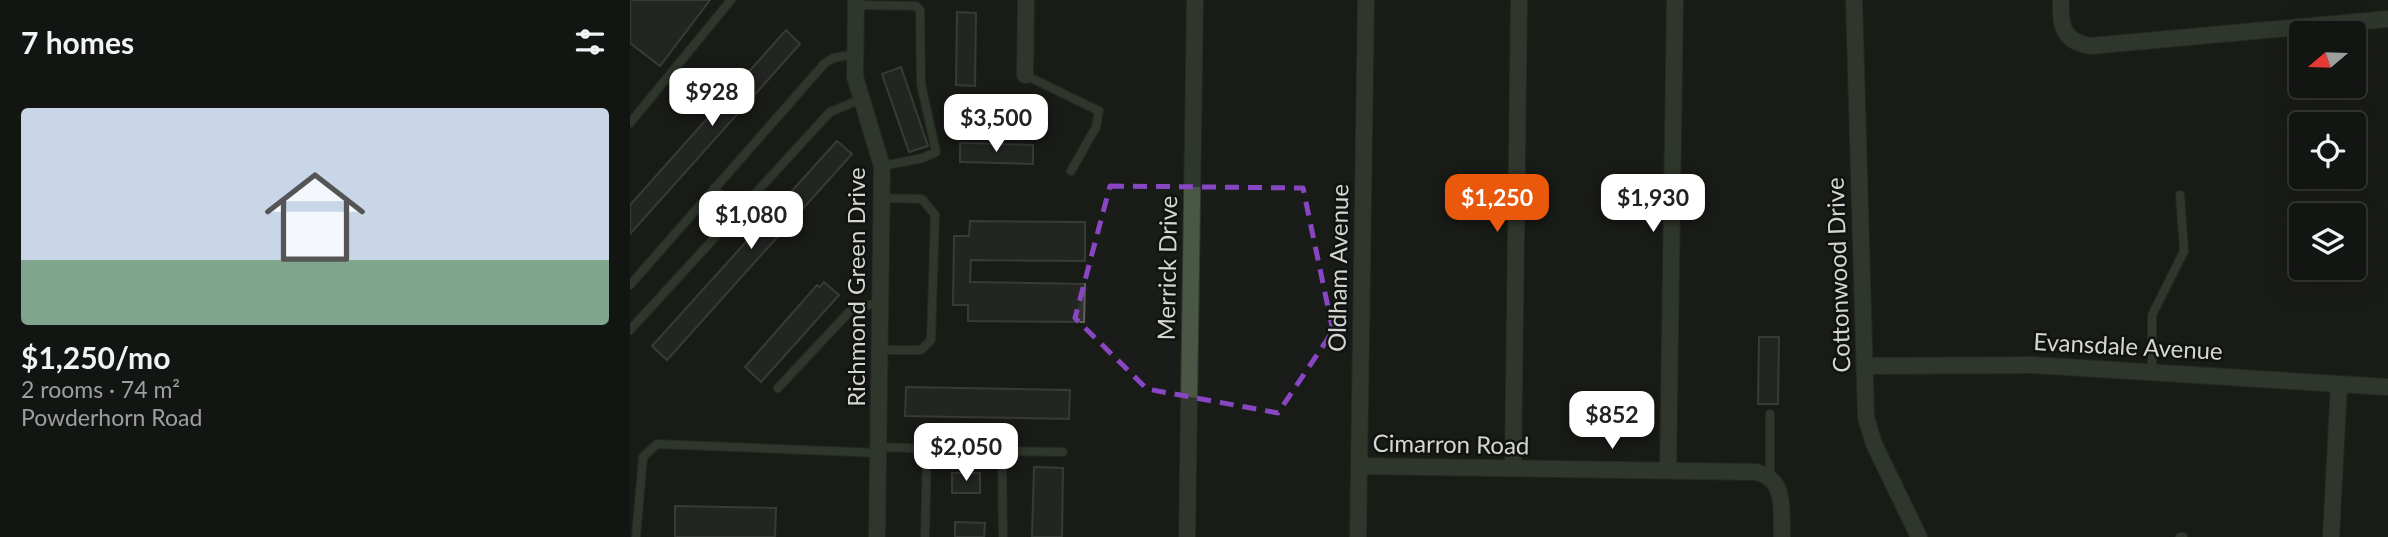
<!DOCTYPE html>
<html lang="en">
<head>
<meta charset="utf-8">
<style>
	body { margin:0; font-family:Lato,sans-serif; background:#1c1e1b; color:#f1f3f6; height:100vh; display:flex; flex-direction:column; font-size:26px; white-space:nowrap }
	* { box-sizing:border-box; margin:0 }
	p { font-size:23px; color:#9d9f9f }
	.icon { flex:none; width:38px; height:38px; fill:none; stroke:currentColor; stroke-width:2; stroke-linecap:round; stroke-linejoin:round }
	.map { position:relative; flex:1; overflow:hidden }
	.drawer { display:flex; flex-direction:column; background:#131512; width:630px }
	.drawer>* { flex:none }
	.needle { width:46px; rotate:251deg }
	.controls { position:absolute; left:1659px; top:21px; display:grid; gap:14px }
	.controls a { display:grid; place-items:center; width:77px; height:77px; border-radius:7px; background:#131512; box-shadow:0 7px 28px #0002,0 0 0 2px #323432; font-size:35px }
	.price { position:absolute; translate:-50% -60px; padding:0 16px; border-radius:14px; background:#fff; color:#222; font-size:23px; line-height:46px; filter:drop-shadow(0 2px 4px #0008) }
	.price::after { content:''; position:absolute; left:50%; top:42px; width:21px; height:16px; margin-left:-10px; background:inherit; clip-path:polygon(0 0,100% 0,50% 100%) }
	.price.active { background:#ea580c; color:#fff }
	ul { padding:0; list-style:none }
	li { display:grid; align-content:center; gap:14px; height:371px; padding:0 21px }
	li span { display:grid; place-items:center; height:217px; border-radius:7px; color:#555 }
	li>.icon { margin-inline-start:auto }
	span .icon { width:126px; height:126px; fill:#fffc; stroke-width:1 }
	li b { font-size:30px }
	h2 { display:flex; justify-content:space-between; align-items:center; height:84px; padding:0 21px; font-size:30px }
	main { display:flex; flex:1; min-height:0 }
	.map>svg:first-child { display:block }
	.building { fill:#2e312d; stroke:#5d605b; stroke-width:2 }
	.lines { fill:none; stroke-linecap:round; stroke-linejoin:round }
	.lane-casing { stroke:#333632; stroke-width:10 }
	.street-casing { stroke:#333632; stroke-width:18 }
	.lane { stroke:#495744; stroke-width:8 }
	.street { stroke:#495744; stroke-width:16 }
	.marked { fill:none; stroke:#8846c2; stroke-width:5; stroke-dasharray:14 9; stroke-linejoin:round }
	.labels { text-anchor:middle; stroke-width:5; stroke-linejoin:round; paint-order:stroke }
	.street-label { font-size:24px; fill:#d4d6d3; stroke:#111310 }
</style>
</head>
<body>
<main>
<section class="drawer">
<h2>7 homes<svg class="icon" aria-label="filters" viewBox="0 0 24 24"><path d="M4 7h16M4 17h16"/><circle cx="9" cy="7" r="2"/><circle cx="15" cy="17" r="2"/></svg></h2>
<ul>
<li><span style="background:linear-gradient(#c9d6e8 70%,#7fa58c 0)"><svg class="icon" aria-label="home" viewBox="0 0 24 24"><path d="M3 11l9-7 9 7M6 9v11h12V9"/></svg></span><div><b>$1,250/mo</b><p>2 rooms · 74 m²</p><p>Powderhorn Road</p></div></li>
</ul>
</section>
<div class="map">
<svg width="1758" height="537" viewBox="0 0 1758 537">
	<rect width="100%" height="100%" fill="#191c18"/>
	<!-- building -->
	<path class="building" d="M 0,0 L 80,0 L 30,66 L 0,43 Z
		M 327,12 L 346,13 L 345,86 L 326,85 Z
		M 156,30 L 170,44 L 0,234 L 0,205 Z
		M 271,67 L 298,146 L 279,152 L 252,74 Z
		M 207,141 L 222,154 L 37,360 L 22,346 Z
		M 330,143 L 403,145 L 403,164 L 330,162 Z
		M 340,221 L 455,222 L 455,261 L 341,260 L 340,282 L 455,284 L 454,322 L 338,321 L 338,305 L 323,305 L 324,236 L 339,236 Z
		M 194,282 L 209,295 L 131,382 L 115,367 L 187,285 L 190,287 Z
		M 1129,337 L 1149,337 L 1148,404 L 1128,404 Z
		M 276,387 L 440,390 L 439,419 L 275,416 Z
		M 404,467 L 433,468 L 432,537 L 402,537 Z
		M 322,473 L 350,473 L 350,493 L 322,493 Z
		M 45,506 L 146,508 L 145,537 L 45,537 Z
		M 325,522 L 355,523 L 354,537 L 325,537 Z"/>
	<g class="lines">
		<defs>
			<path id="lane" d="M 226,5 L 286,6 L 290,10 L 291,84 L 306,152 L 293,158 L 252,166
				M 395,75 L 469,111 L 466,127 L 441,171
				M 0,123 L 101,0
				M 84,188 L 108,212
				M 0,285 L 194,64 L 203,58 L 225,54
				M 0,330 L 200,112 L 231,99
				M 250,350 L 291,350 L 301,340 L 305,215 L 292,199 L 252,198
				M 1522,370 L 1522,315 L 1554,251 L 1550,195
				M 148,388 L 220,311 L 228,306 L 250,304
				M 1140,414 L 1140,477
				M 249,447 L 372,451 L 373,537
				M 372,451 L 433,452
				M 6,537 L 13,457 L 27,444 L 249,453
				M 295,537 L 297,448
				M 1550,537 L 1553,537"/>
			<path id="street" d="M 226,0 L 225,77 L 252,166 L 247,537
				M 1224,0 L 1236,417 L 1244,444 L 1289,537
				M 1431,0 C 1430,25 1432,41 1460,46 L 1758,19
				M 395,75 L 396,0
				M 1235,366 L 1403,365 L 1758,387
				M 730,466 L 1126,472 C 1157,479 1151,511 1152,537
				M 883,468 L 889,0
				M 1038,470 L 1045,0
				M 557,537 L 565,0
				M 728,537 L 736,0
				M 1701,537 L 1709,384"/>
		</defs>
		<!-- lane casing -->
		<use href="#lane" class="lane-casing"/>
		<!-- street casing -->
		<use href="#street" class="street-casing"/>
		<!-- lane -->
		<use href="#lane" class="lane"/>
		<!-- street -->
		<use href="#street" class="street"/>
	</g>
	<!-- marked area -->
	<path d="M0 0H1758V537H0ZM 480,186 L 673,188 L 703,331 L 648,413 L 517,389 L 445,318 Z" fill="#191c18" fill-opacity=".55" fill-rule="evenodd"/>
	<path class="marked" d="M 480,186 L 673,188 L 703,331 L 648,413 L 517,389 L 445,318 Z"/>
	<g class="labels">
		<!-- street labels -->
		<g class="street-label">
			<text transform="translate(538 268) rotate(-89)" y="8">Merrick Drive</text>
			<text transform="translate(709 268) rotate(-89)" y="8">Oldham Avenue</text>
			<text transform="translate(1209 275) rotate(-92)" y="8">Cottonwood Drive</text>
			<text transform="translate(227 287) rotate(-90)" y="8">Richmond Green Drive</text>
			<text transform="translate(1498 347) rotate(3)" y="8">Evansdale Avenue</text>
			<text transform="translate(821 445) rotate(1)" y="8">Cimarron Road</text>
		</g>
	</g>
</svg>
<div class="controls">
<a><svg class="needle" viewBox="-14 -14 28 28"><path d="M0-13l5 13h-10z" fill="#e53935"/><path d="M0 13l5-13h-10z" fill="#9d9f9f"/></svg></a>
<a><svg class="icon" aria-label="locate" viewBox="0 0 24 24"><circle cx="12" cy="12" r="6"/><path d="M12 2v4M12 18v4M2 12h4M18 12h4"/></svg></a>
<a><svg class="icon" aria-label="layers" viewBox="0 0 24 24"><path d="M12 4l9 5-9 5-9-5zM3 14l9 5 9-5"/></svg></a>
</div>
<b class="price" style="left:82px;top:128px">$928</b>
<b class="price" style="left:366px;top:154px">$3,500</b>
<b class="price active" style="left:867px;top:234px">$1,250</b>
<b class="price" style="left:1023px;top:234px">$1,930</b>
<b class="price" style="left:121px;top:251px">$1,080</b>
<b class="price" style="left:982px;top:451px">$852</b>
<b class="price" style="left:336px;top:483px">$2,050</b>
</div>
</main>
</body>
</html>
